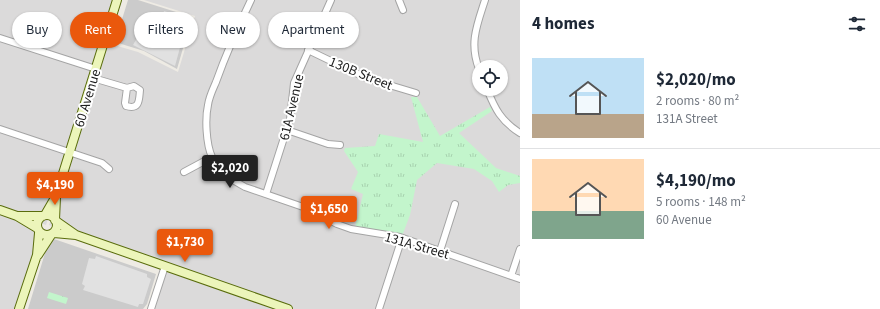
<!DOCTYPE html>
<html lang="en">
<head>
<meta charset="utf-8">
<style>
	body { margin:0; font-family:"Source Sans 3",sans-serif; background:#f6f6f7; color:#1f2937; height:100vh; display:flex; flex-direction:column; font-size:15px; white-space:nowrap }
	* { box-sizing:border-box; margin:0 }
	p { font-size:13px; color:#747a83 }
	.icon { flex:none; width:22px; height:22px; fill:none; stroke:currentColor; stroke-width:2; stroke-linecap:round; stroke-linejoin:round }
	.map { position:relative; flex:1; overflow:hidden }
	.drawer { display:flex; flex-direction:column; background:#fff; width:360px }
	.drawer>* { flex:none }
	.banner { position:absolute; left:12px; top:12px; width:380px; height:36px; display:flex; gap:8px }
	.controls { position:absolute; left:472px; top:60px; display:grid; gap:8px }
	.controls a { display:grid; place-items:center; width:36px; height:36px; border-radius:50%; background:#fff; box-shadow:0 1px 3px #0004; font-size:20px }
	.price { position:absolute; translate:-50% -34px; padding:0 9px; border-radius:4px; background:#ea580c; color:#fff; font-size:13px; line-height:26px; filter:drop-shadow(0 1px 2px #0008) }
	.price::after { content:''; position:absolute; left:50%; top:24px; width:12px; height:9px; margin-left:-6px; background:inherit; clip-path:polygon(0 0,100% 0,50% 100%) }
	.price.current { background:#222; color:#fff }
	ul { padding:0; list-style:none }
	li { display:flex; align-items:center; gap:12px; height:100px; padding:0 12px }
	li+li { border-top:1px solid #e0e1e3 }
	li span { display:grid; place-items:center; flex:none; width:112px; height:80px; border-radius:0px; color:#555 }
	li>.icon { margin-inline-start:auto }
	span .icon { width:48px; height:48px; fill:#fffc; stroke-width:1 }
	li b { font-size:17px }
	h2 { display:flex; justify-content:space-between; align-items:center; height:48px; padding:0 12px; font-size:17px }
	.chip { padding:0 14px; border-radius:18px; background:#fff; box-shadow:0 1px 3px #0004; font-size:14px; line-height:36px }
	.chip.current { background:#ea580c; color:#fff }
	main { display:flex; flex:1; min-height:0 }
	.map>svg:first-child { display:block }
	.residential { fill:#dbdada; fill-rule:evenodd }
	.religious { fill:#cbcbcb }
	.park { fill:url(#park-tufts) }
	.parking { fill:#e1e1e1 }
	.lines { fill:none; stroke-linecap:round; stroke-linejoin:round }
	.street-casing { stroke:#a4a4a4; stroke-width:8 }
	.secondary-casing { stroke:#596c0c; stroke-width:10 }
	.street { stroke:#fff; stroke-width:6 }
	.secondary { stroke:#ecf5ba; stroke-width:8 }
	.labels { text-anchor:middle; stroke-width:4; stroke-linejoin:round; paint-order:stroke }
	.street-label { font-size:14px; fill:#1d1d1d; stroke:#fff }
</style>
</head>
<body>
<main>
<div class="map">
<svg width="520" height="309" viewBox="0 0 520 309">
	<defs>
		<pattern id="park-tufts" width="24" height="20" patternUnits="userSpaceOnUse"><rect width="24" height="20" fill="#c3f5cc"/><path d="M3 7l-1-3M5 7V3M7 7l1-3M15 17l-1-3M17 17v-4M19 17l1-3" fill="none" stroke="#a7d2af"/></pattern>
	</defs>
	<rect width="100%" height="100%" fill="#eeebe4"/>
	<!-- residential -->
	<path class="residential" d="M 0,0 L 117,0 L 46,225 L 0,209 Z
		M 144,0 L 520,0 L 520,309 L 293,309 L 49,225 L 107,43 L 138,52 L 178,72 L 195,16 ZM 479,67 L 501,67 L 501,89 L 479,89 Z
		M 0,213 L 44,228 L 15,309 L 0,309 Z
		M 161,268 L 281,309 L 148,309 Z"/>
	<!-- religious -->
	<path class="religious" d="M 128,0 L 138,0 L 192,17 L 177,69 L 144,51 L 115,42 Z
		M 54,239 L 156,274 L 147,304 L 143,309 L 28,309 L 49,240 Z"/>
	<!-- park -->
	<path class="park" d="M 411,97 L 417,97 L 440,136 L 490,107 L 492,111 L 459,133 L 496,168 L 520,176 L 520,183 L 508,185 L 499,192 L 492,181 L 474,169 L 437,163 L 417,180 L 410,215 L 402,236 L 355,228 L 363,194 L 351,189 L 358,172 L 344,151 L 345,148 L 375,146 L 379,134 L 423,142 Z
		M 49,292 L 68,298 L 66,304 L 47,298 Z"/>
	<!-- parking -->
	<path class="parking" d="M 164,11 L 188,18 L 175,66 L 133,45 L 137,38 L 155,42 Z
		M 96,256 L 147,274 L 147,277 L 151,279 L 143,304 L 139,304 L 138,307 L 83,290 L 85,286 L 82,284 L 89,258 L 95,259 Z"/>
	<g class="lines">
		<defs>
			<path id="street" d="M 251,0 C 238,27 226,54 216,82 C 213,89 209,97 208,105 C 205,118 206,144 212,157 C 217,169 233,181 245,187 L 306,208 L 337,224 L 351,229 L 400,237 L 520,279
				M 399,0 L 403,10
				M 0,38 L 96,69
				M 308,50 L 366,78 L 416,93
				M 479,69 C 469,43 477,25 485,0
				M 93,78 L 127,88 L 134,86 L 140,90 C 139,100 140,110 126,106 L 125,103 L 127,88
				M 487,89 C 495,109 501,121 520,133
				M 0,129 L 102,163 L 109,169
				M 287,130 L 328,144 L 340,145
				M 184,172 L 212,157
				M 266,194 L 290,119 L 294,83 L 331,0
				M 440,251 L 455,204
				M 511,276 L 520,249
				M 151,309 L 165,266
				M 379,309 L 402,238"/>
			<path id="secondary" d="M 0,210 L 17,216 L 37,228
				M37 225a10 10 0 1 1 20 0a10 10 0 1 1-20 0Z
				M 45,215 L 56,196 L 117,0
				M 18,216 L 43,216
				M 55,220 L 56,197
				M 56,221 L 76,235
				M 54,233 L 76,235 L 288,309
				M 38,255 L 51,235
				M 19,309 L 37,255 L 39,233"/>
		</defs>
		<!-- street casing -->
		<use href="#street" class="street-casing"/>
		<!-- secondary casing -->
		<use href="#secondary" class="secondary-casing"/>
		<!-- street -->
		<use href="#street" class="street"/>
		<!-- secondary -->
		<use href="#secondary" class="secondary"/>
	</g>
	<g class="labels">
		<!-- street labels -->
		<g class="street-label">
			<text transform="translate(361 73) rotate(22)" y="5">130B Street</text>
			<text transform="translate(87 98) rotate(-73)" y="5">60 Avenue</text>
			<text transform="translate(291 107) rotate(-77)" y="5">61A Avenue</text>
			<text transform="translate(417 245) rotate(16)" y="5">131A Street</text>
		</g>
	</g>
</svg>
<div class="controls">
<a><svg class="icon" aria-label="locate" viewBox="0 0 24 24"><circle cx="12" cy="12" r="6"/><path d="M12 2v4M12 18v4M2 12h4M18 12h4"/></svg></a>
</div>
<b class="price current" style="left:230px;top:189px">$2,020</b>
<b class="price" style="left:55px;top:206px">$4,190</b>
<b class="price" style="left:329px;top:230px">$1,650</b>
<b class="price" style="left:185px;top:263px">$1,730</b>
<div class="banner">
<a class="chip">Buy</a>
<a class="chip current">Rent</a>
<a class="chip">Filters</a>
<a class="chip">New</a>
<a class="chip">Apartment</a>
</div>
</div>
<section class="drawer">
<h2>4 homes<svg class="icon" aria-label="filters" viewBox="0 0 24 24"><path d="M4 7h16M4 17h16"/><circle cx="9" cy="7" r="2"/><circle cx="15" cy="17" r="2"/></svg></h2>
<ul>
<li><span style="background:linear-gradient(#bfe0f5 70%,#b9a48a 0)"><svg class="icon" aria-label="home" viewBox="0 0 24 24"><path d="M3 11l9-7 9 7M6 9v11h12V9"/></svg></span><div><b>$2,020/mo</b><p>2 rooms · 80 m²</p><p>131A Street</p></div></li>
<li><span style="background:linear-gradient(#ffd9b3 65%,#7fa58c 0)"><svg class="icon" aria-label="home" viewBox="0 0 24 24"><path d="M3 11l9-7 9 7M6 9v11h12V9"/></svg></span><div><b>$4,190/mo</b><p>5 rooms · 148 m²</p><p>60 Avenue</p></div></li>
</ul>
</section>
</main>
</body>
</html>
